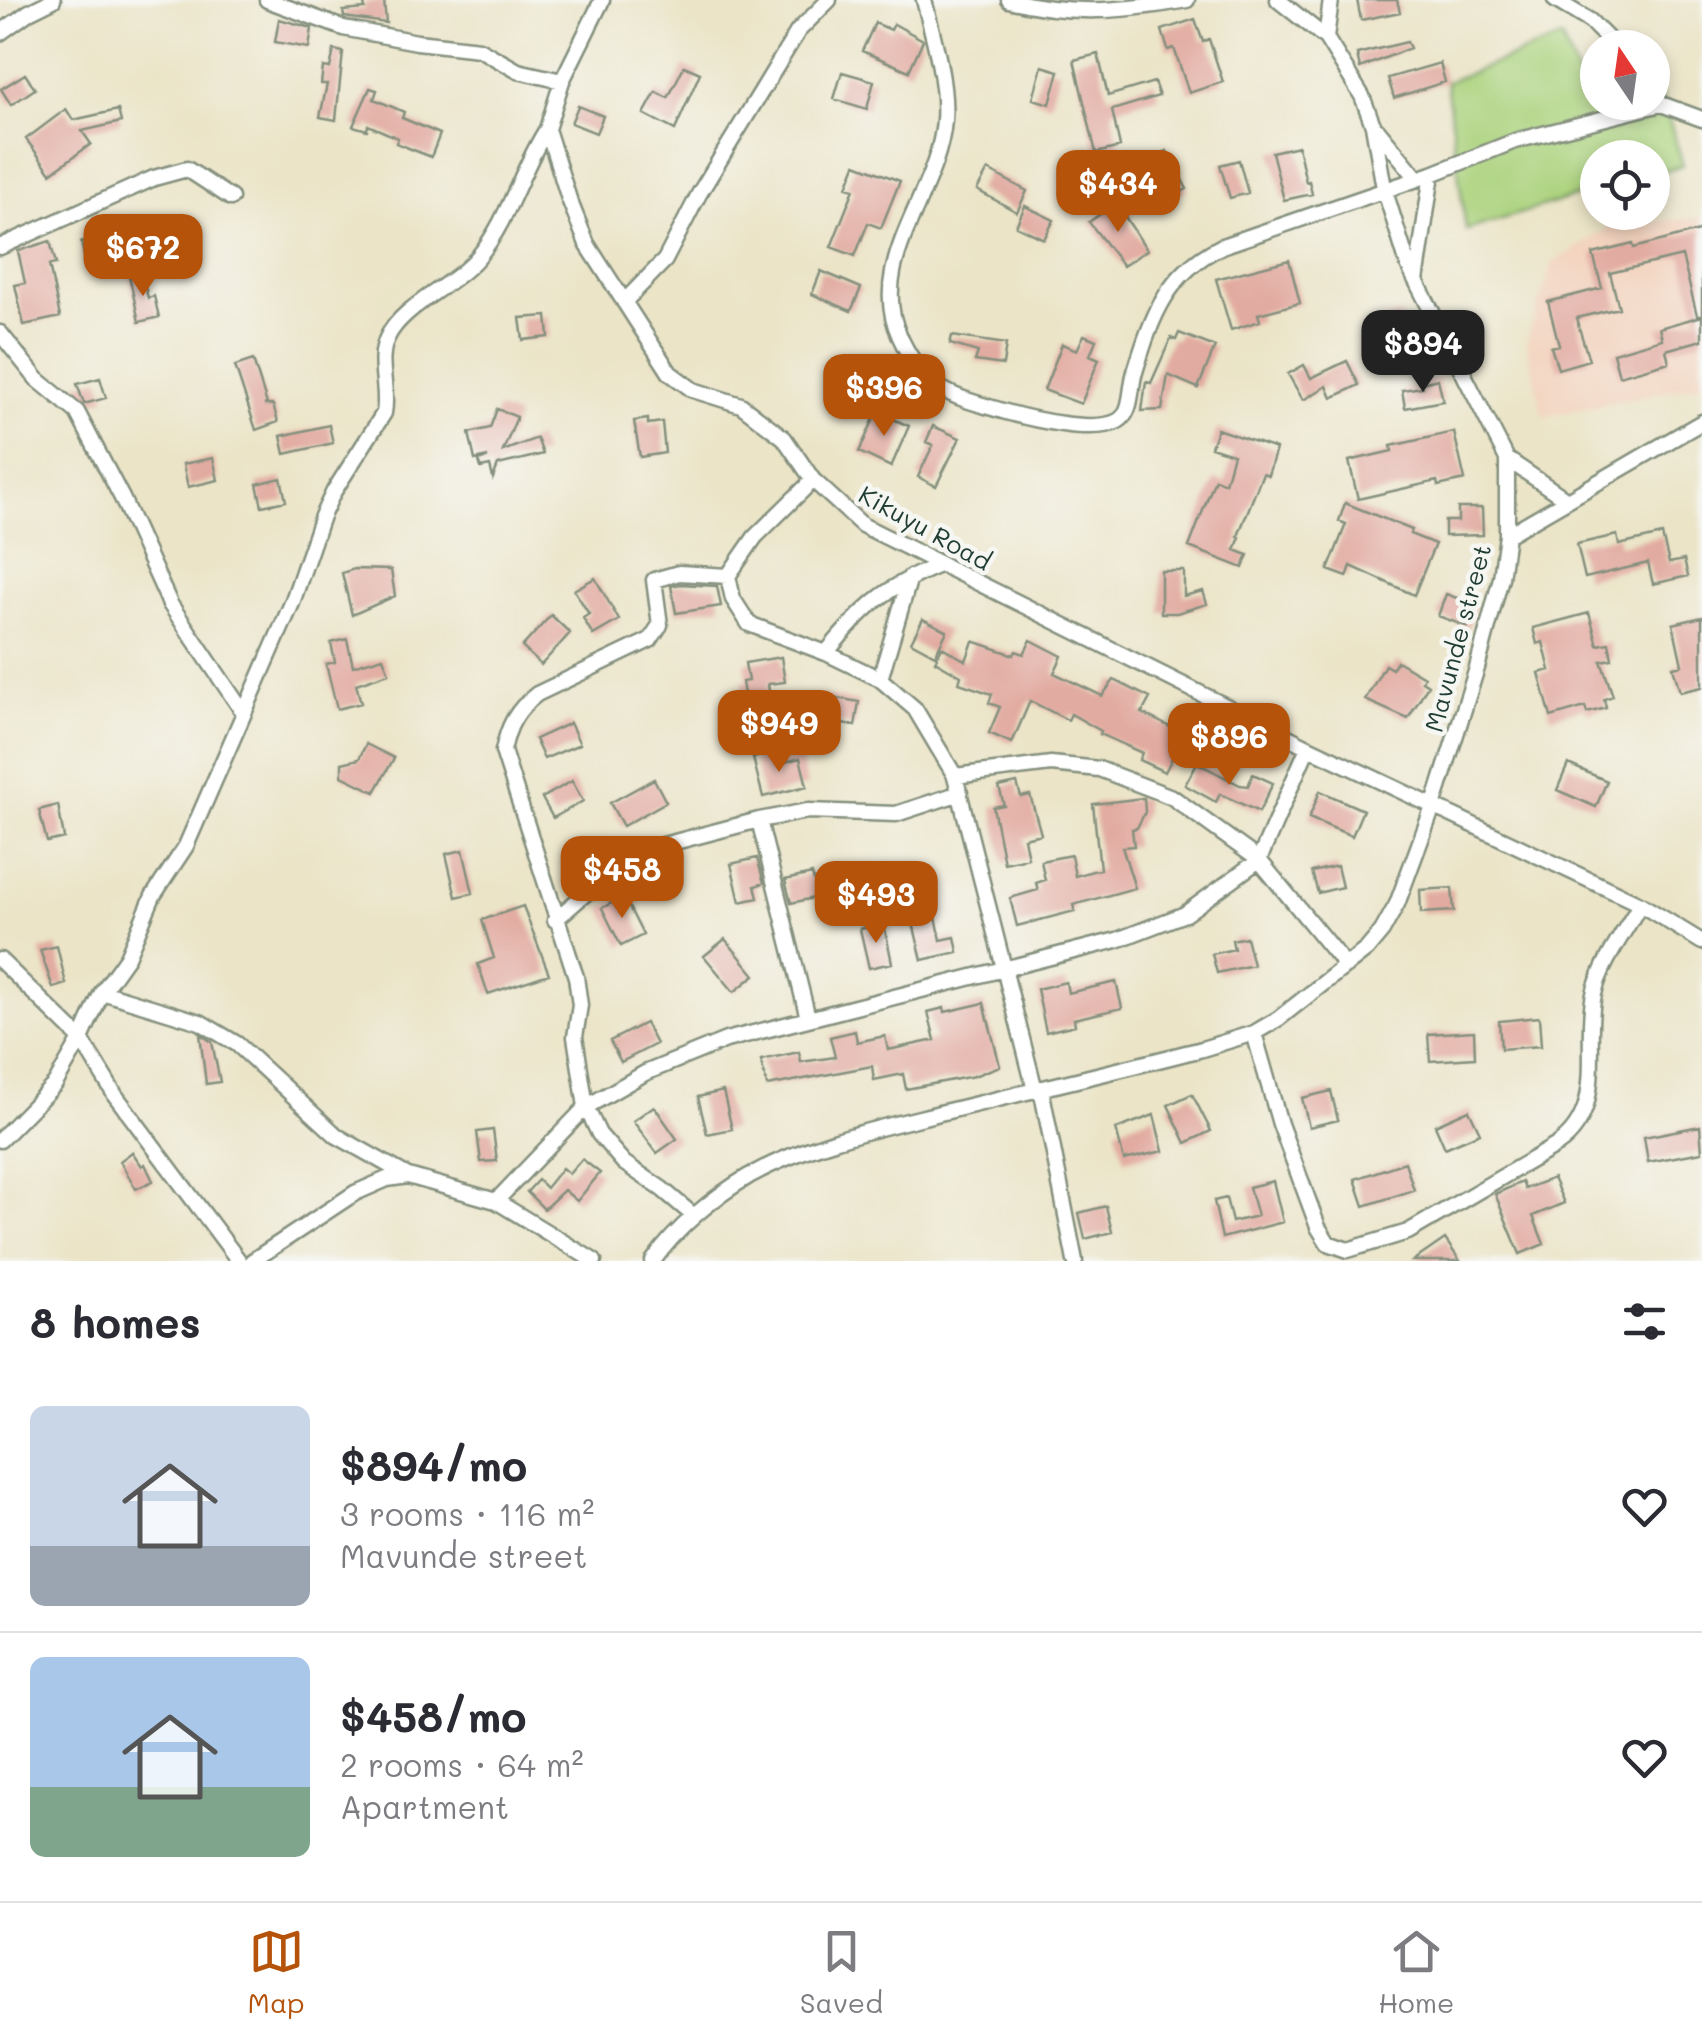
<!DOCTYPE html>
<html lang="en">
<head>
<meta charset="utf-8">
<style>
	body { margin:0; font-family:Mali,sans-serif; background:#f2f2f3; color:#2b2b33; height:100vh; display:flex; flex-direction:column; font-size:38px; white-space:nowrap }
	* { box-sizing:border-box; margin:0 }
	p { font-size:32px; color:#7c7c81 }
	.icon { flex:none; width:55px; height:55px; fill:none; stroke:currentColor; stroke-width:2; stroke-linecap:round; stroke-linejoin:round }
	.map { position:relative; height:1261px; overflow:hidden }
	.sheet { display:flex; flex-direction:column; background:#fff; flex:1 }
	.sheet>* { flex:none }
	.needle { width:65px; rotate:347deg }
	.tools { position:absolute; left:1580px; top:30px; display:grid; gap:20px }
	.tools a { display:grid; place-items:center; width:90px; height:90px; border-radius:50%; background:#fff; box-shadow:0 5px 15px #0003; font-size:50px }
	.price { position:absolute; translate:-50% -85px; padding:0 22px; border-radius:20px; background:#b45309; color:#fff; font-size:32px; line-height:65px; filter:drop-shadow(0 2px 5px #0008) }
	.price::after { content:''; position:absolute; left:50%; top:60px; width:30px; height:22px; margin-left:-15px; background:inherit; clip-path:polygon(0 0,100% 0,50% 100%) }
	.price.current { background:#222; color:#fff }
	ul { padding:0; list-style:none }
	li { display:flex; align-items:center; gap:30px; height:250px; padding:0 30px }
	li+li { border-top:2px solid #e1e1e2 }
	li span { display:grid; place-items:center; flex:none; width:280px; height:200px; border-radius:15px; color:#555 }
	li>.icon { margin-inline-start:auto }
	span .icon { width:120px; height:120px; fill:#fffc; stroke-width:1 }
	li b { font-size:42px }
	h2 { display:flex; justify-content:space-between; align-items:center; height:120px; padding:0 30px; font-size:42px }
	.tab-bar { display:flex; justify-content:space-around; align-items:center; height:140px; border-top:2px solid #e1e1e2; background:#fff; font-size:28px; color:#7c7c81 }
	.tab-bar a { display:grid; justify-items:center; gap:5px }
	.tab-bar .current { color:#b45309 }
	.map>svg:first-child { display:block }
	.built { fill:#f3d4bf }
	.green { fill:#acd37e; stroke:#668859; stroke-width:2.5 }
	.building { fill:#e2aba1 }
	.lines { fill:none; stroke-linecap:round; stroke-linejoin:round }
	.minor-casing { stroke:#85907e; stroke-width:19 }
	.minor { stroke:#fff; stroke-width:14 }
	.labels { text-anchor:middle; stroke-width:9; stroke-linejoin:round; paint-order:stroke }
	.street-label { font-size:25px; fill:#1f3d34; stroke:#f6f6f2 }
</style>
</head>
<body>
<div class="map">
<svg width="1702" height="1261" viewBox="0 0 1702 1261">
	<rect width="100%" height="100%" fill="#f6f6f2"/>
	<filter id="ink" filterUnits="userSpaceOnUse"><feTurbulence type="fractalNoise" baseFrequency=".01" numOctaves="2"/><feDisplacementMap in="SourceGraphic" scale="20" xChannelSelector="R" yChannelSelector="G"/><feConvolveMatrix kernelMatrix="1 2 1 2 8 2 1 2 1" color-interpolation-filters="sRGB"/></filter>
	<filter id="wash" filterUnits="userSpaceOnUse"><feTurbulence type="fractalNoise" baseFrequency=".0048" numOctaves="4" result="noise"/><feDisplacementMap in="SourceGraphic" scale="40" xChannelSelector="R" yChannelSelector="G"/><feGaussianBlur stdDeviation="2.25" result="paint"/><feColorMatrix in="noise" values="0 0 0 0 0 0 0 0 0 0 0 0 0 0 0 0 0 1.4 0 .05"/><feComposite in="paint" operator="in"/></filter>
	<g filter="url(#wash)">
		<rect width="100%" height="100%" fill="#ebe4c7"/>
		<!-- built -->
		<path class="built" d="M 1702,218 L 1702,383 L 1543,417 L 1526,343 L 1553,262 L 1612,225 Z"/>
		<!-- green -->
		<path class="green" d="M 1561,38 L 1581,83 L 1597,79 L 1598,102 L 1652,102 L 1653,68 L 1683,165 L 1653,174 L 1652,158 L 1598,158 L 1597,190 L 1466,230 L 1446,82 Z"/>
		<g id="blocks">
			<!-- building -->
			<path class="building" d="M 1357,0 L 1397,0 L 1400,12 L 1361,20 Z
				M 384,1 L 386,23 L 344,17 L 343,11 L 365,9 L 364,3 Z
				M 279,19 L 312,28 L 309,48 L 275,42 Z
				M 1195,19 L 1203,42 L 1209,39 L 1223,82 L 1189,93 L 1174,48 L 1168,50 L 1162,30 Z
				M 875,23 L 891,30 L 894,24 L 923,40 L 909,71 L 862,51 Z
				M 1407,42 L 1410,48 L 1360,68 L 1357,54 Z
				M 334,50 L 343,52 L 336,120 L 320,117 L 327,84 L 321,84 L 323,67 L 330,68 Z
				M 1098,54 L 1108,96 L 1154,82 L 1159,96 L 1112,110 L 1120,147 L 1096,153 L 1074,60 Z
				M 1440,63 L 1445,82 L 1394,98 L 1388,78 Z
				M 684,66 L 700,73 L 675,130 L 644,114 L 656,92 L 668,98 Z
				M 1042,66 L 1059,71 L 1050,104 L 1033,99 Z
				M 842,72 L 874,81 L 867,109 L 834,99 Z
				M 25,74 L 35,89 L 11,105 L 1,89 Z
				M 370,88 L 377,90 L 374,99 L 404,112 L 402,118 L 440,134 L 431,157 L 396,143 L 398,138 L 368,125 L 367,130 L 353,126 Z
				M 578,106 L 603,116 L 596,133 L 571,123 Z
				M 66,109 L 73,120 L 118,110 L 121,122 L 82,131 L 91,144 L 51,173 L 26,139 Z
				M 1298,146 L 1306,182 L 1309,181 L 1312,194 L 1284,200 L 1272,152 Z
				M 1167,151 L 1187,189 L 1156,205 L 1149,190 L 1157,186 L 1145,161 Z
				M 1239,160 L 1248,193 L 1230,198 L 1220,165 Z
				M 856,164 L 900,181 L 881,228 L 868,223 L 855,256 L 831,247 L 854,189 L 847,187 Z
				M 988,170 L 1027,191 L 1017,212 L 977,190 Z
				M 1116,203 L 1147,250 L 1123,266 L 1089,222 Z
				M 1025,206 L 1054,220 L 1044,239 L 1016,226 Z
				M 145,221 L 150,244 L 85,260 L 81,242 L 116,234 L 115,227 Z
				M 1702,230 L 1702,315 L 1697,315 L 1682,256 L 1610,273 L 1619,308 L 1576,318 L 1589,360 L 1558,369 L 1551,347 L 1559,345 L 1548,302 L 1602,288 L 1593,254 L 1633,244 L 1634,248 Z
				M 177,234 L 185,247 L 188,263 L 162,268 L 158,245 Z
				M 50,241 L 56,264 L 49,265 L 60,317 L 24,325 L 15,285 L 25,283 L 18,251 Z
				M 1289,260 L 1300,303 L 1258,314 L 1260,321 L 1231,330 L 1216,279 Z
				M 821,271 L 861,288 L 851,311 L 812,294 Z
				M 141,272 L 148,298 L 154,296 L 159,317 L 139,322 L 129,275 Z
				M 1400,314 L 1410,335 L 1374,351 L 1364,330 Z
				M 547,316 L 549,337 L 523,340 L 520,318 Z
				M 1702,316 L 1702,340 L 1666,350 L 1669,362 L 1619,376 L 1613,353 L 1662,339 L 1659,328 Z
				M 1179,333 L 1215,347 L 1198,388 L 1168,375 L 1162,410 L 1142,411 L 1146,382 L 1151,383 L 1171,338 L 1176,340 Z
				M 1084,335 L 1096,340 L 1090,355 L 1099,359 L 1081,404 L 1044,390 L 1062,344 L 1077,350 Z
				M 952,336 L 1006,344 L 1003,365 L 975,361 L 978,352 L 950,344 Z
				M 253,360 L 267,404 L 264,405 L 273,405 L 278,422 L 256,430 L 235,366 Z
				M 1347,361 L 1359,385 L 1332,398 L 1327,386 L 1303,400 L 1288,374 L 1304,365 L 1311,378 Z
				M 100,378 L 106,398 L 84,404 L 77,384 Z
				M 1438,379 L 1443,401 L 1405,408 L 1402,390 L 1423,387 L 1422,383 Z
				M 497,409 L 517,417 L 503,451 L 537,438 L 543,454 L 498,465 L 493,478 L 490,466 L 481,468 L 479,461 L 488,457 L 475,460 L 469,433 L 490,428 Z
				M 877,412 L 909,426 L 891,467 L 859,452 Z
				M 648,419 L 648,424 L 662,422 L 665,453 L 640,457 L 634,421 Z
				M 329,425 L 333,443 L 285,454 L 281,436 Z
				M 933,426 L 960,438 L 936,486 L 918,477 L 933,445 L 926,442 Z
				M 1217,429 L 1276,449 L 1268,475 L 1263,473 L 1238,536 L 1240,537 L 1235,550 L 1248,555 L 1243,568 L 1189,547 L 1215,479 L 1225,483 L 1233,454 L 1211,447 Z
				M 1454,432 L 1465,480 L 1438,486 L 1437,481 L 1358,499 L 1349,461 L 1392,451 L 1391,446 Z
				M 213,458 L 218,480 L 188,487 L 183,464 Z
				M 281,478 L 286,501 L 262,506 L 257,484 Z
				M 1345,503 L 1412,530 L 1410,534 L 1435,544 L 1414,595 L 1351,566 L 1347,577 L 1328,570 L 1346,524 L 1339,521 Z
				M 1458,508 L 1482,508 L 1483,535 L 1445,536 L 1445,521 L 1458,521 Z
				M 1617,535 L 1619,545 L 1662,535 L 1669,563 L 1684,560 L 1688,576 L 1653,584 L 1648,563 L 1585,578 L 1577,544 Z
				M 354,569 L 391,570 L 395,596 L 352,615 L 342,573 Z
				M 1161,571 L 1184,571 L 1184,596 L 1203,591 L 1207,604 L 1177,613 L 1161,613 Z
				M 595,578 L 619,620 L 593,635 L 583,618 L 589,614 L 574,590 Z
				M 680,584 L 717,586 L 721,606 L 676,613 L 671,586 Z
				M 1446,594 L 1476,605 L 1468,627 L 1438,616 Z
				M 1589,613 L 1598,645 L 1609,643 L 1612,659 L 1601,661 L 1613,696 L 1604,699 L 1606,708 L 1587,713 L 1585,707 L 1551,717 L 1539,673 L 1550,670 L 1543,642 L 1537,644 L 1533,628 Z
				M 551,615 L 570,633 L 541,665 L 522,647 Z
				M 1702,617 L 1702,687 L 1680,692 L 1673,667 L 1682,665 L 1673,624 Z
				M 923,619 L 947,631 L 935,655 L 911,642 Z
				M 347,639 L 353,666 L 383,657 L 389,673 L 356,684 L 361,703 L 337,709 L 326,664 L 335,662 L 331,643 Z
				M 1031,640 L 1062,656 L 1054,673 L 1102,696 L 1114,680 L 1150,698 L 1142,713 L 1184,734 L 1165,772 L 1139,760 L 1142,753 L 1100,734 L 1101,731 L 1071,714 L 1068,720 L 1030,701 L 1012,743 L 989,733 L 1000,707 L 989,703 L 992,694 L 959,683 L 961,676 L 935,661 L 942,647 L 966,661 L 973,641 L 1014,655 L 1016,651 L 1024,654 Z
				M 781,657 L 785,682 L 768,684 L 770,698 L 745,701 L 742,682 L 748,681 L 745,663 Z
				M 1397,661 L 1424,677 L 1422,681 L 1428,685 L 1408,719 L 1365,700 L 1385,665 L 1392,669 Z
				M 821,695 L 859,702 L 855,726 L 817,720 Z
				M 570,723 L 580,744 L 544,759 L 535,739 Z
				M 366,744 L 394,758 L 375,792 L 342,776 L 342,763 L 359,759 Z
				M 775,752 L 778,764 L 800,758 L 807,786 L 763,797 L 753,758 Z
				M 1197,763 L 1240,785 L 1248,786 L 1253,774 L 1273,783 L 1259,812 L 1220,794 L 1216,802 L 1185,785 Z
				M 1568,764 L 1607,781 L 1596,807 L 1557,790 Z
				M 654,779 L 666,802 L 623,826 L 610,803 Z
				M 572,781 L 583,801 L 553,818 L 542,798 Z
				M 1017,783 L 1021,797 L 1030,795 L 1041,834 L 1024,838 L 1028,858 L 1004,863 L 993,807 L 1004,805 L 999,787 Z
				M 1320,791 L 1363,810 L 1352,836 L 1309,818 Z
				M 1144,798 L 1145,812 L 1137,828 L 1132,829 L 1134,846 L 1122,847 L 1135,888 L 1073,905 L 1075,911 L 1017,926 L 1010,898 L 1038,890 L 1036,883 L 1045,880 L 1041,861 L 1071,855 L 1075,876 L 1100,869 L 1093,804 Z
				M 58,805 L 64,838 L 47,842 L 39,810 Z
				M 463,850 L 473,893 L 456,897 L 446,854 Z
				M 757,858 L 764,883 L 755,886 L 758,898 L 740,902 L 731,864 Z
				M 1337,866 L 1342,887 L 1318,893 L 1312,872 Z
				M 812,874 L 818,897 L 791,903 L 785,880 Z
				M 1452,888 L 1454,911 L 1421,913 L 1420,890 Z
				M 624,897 L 643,935 L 621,946 L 602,908 Z
				M 523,906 L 549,974 L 488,994 L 478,964 L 494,958 L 482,920 Z
				M 936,917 L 941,940 L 955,937 L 958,952 L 922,960 L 913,923 Z
				M 884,924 L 892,963 L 869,968 L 860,929 Z
				M 1246,937 L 1253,965 L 1217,973 L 1212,954 L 1234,949 L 1232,940 Z
				M 725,939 L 755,975 L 734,992 L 704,956 Z
				M 57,946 L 66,984 L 53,988 L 40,950 Z
				M 1066,982 L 1068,993 L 1116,982 L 1122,1008 L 1074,1019 L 1075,1025 L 1046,1032 L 1037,989 Z
				M 984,1003 L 1000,1066 L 974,1076 L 906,1089 L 903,1074 L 874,1080 L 872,1066 L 767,1086 L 761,1060 L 799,1052 L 801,1062 L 835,1057 L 830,1037 L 855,1031 L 857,1042 L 885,1036 L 888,1050 L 935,1040 L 928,1012 L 944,1008 L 945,1012 Z
				M 1539,1017 L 1541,1046 L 1501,1049 L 1499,1021 Z
				M 645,1023 L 656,1044 L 621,1062 L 610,1041 Z
				M 1474,1031 L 1475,1058 L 1430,1061 L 1428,1034 Z
				M 200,1034 L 212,1042 L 220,1082 L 206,1084 Z
				M 723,1091 L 732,1129 L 707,1134 L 698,1097 Z
				M 1331,1091 L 1338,1120 L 1309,1127 L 1302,1098 Z
				M 1192,1094 L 1211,1131 L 1186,1143 L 1168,1105 Z
				M 654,1106 L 677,1139 L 657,1153 L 633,1121 Z
				M 1469,1110 L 1480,1133 L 1445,1148 L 1435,1125 Z
				M 1154,1115 L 1163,1151 L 1124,1160 L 1116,1129 Z
				M 1700,1126 L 1702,1152 L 1648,1162 L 1644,1137 Z
				M 493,1130 L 497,1161 L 481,1162 L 477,1132 Z
				M 132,1152 L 142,1166 L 145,1164 L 153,1181 L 136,1189 L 120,1161 Z
				M 582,1159 L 600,1173 L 577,1201 L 564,1190 L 544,1209 L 527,1192 L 538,1180 L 546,1188 L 562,1168 L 569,1174 Z
				M 1405,1162 L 1414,1190 L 1364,1206 L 1355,1179 Z
				M 1553,1178 L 1564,1203 L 1533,1216 L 1544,1244 L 1520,1254 L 1495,1194 L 1522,1182 L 1525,1189 Z
				M 1273,1181 L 1283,1222 L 1222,1238 L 1214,1201 L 1226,1198 L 1232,1222 L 1257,1216 L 1249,1187 Z
				M 1106,1206 L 1112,1232 L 1085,1239 L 1079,1213 Z
				M 1445,1239 L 1460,1261 L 1413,1261 Z"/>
		</g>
	</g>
	<g filter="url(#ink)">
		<use href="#blocks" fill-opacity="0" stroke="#85907e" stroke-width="2.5"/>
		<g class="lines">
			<defs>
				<path id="minor" d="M 267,0 L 343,28 L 417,42 L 479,49 L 518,71 L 562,81 L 547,129 L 569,199 L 587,244 L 670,373 L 693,390 L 741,405 L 784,438 L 813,480 L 862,525 L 1308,747 L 1640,904 L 1702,942
					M 924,0 C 933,35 947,84 944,120 C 939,194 865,263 900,337 C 925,392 952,396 1006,412 C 1031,419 1094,434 1118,421 C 1133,413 1130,386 1135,372 C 1152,316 1167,273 1222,246 L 1432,174 L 1515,141 L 1661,104
					M 1009,0 C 1071,16 1124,11 1187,0
					M 1555,0 L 1590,21 L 1617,48
					M 0,33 L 29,12 L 53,0
					M 1326,38 L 1331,0
					M 562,81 L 602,0
					M 1652,91 L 1661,104 L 1702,119
					M 1377,129 L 1417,178
					M 0,247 L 154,178 L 187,169 L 231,198
					M 1416,281 L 1432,174
					M 624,302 L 665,260 L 699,194 L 798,31 L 829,0
					M 0,333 L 37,379 L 77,412 L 122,498 L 170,604 L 243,712
					M 1507,459 L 1567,500
					M 813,480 L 755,537 L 728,576 L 733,599 L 749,624 L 826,653 L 880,679 L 915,709 L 955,776 L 1035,1090
					M 1507,535 L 1702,422
					M 826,653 C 864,607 884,588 939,565
					M 880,679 L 910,577
					M 955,776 L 1051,764 L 1099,769 L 1172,797 L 1259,860 L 1346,966
					M 759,820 L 808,1018
					M 555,920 L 616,867 L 648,849 L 759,820 L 808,811 L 896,814 L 960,793
					M 0,960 L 81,1039 L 55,1084 L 0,1140
					M 102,992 L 200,1022 L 237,1044 L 337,1136 L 408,1176
					M 1254,1033 L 1280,1124 L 1318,1227 L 1328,1243 L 1348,1250 L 1408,1232 L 1557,1145 C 1608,1110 1583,1045 1594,994 C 1601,963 1625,932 1640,904
					M 1041,1088 L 1075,1261
					M 496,1201 L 586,1107 L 645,1073 L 726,1040 L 1117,940 L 1185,914 L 1259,860 L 1308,747
					M 694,1216 L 662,1189 L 624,1163 L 599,1134 L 586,1107 L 575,1037 L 580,1005 L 576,977 L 503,751 C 508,726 516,710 537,694 L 650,640 L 660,625 L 654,580 L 679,573 L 728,576
					M 239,1261 L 115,1095 L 81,1039 L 102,992 L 127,957 L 153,896 L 186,846 L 292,603 L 322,516 L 334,491 L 384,413 C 389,388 376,362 387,338 C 402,305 454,286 478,257 C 509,220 521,169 547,129
					M 252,1261 L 355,1193 L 387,1179 L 408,1176 L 496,1201 L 594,1261
					M 653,1261 C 677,1227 714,1197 749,1176 C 808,1143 880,1128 944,1112 C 1030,1091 1116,1071 1202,1049 L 1254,1033 L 1278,1019 L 1367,949 L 1382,931 L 1397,904 L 1433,807 L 1477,668 L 1501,578 L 1507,535 L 1507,459 L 1408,265 L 1384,188 L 1373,125 L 1362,96 L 1326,38 L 1278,0"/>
			</defs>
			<!-- minor casing -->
			<use href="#minor" class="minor-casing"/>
			<!-- minor -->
			<use href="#minor" class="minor"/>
		</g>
	</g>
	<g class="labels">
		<!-- street labels -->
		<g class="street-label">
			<text transform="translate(925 528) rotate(29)" y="9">Kikuyu Road</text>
			<text transform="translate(1458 638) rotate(-75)" y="9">Mavunde street</text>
		</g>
	</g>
</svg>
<div class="tools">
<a><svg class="needle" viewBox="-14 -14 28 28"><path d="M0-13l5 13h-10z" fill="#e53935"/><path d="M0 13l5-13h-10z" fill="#7c7c81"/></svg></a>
<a><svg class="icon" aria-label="locate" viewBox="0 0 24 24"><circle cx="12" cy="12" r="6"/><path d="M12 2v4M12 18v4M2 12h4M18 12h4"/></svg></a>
</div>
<b class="price" style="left:1118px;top:235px">$434</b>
<b class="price" style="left:143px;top:299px">$672</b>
<b class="price current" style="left:1423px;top:395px">$894</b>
<b class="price" style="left:884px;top:439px">$396</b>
<b class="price" style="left:779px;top:775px">$949</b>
<b class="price" style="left:1229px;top:788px">$896</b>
<b class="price" style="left:622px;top:921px">$458</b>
<b class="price" style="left:876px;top:946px">$493</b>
</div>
<section class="sheet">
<h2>8 homes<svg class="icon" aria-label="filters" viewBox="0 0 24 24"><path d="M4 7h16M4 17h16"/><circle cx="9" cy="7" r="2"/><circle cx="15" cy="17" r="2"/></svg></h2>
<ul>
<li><span style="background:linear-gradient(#c9d6e8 70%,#9aa5b1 0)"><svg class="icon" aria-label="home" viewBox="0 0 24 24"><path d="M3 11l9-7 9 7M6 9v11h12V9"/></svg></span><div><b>$894/mo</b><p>3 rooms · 116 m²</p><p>Mavunde street</p></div><svg class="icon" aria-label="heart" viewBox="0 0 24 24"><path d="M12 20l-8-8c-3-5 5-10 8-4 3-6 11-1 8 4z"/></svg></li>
<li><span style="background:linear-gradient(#a9c7e8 65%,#7fa58c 0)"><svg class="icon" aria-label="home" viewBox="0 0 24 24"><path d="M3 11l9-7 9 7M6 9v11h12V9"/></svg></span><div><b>$458/mo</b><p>2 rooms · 64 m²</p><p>Apartment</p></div><svg class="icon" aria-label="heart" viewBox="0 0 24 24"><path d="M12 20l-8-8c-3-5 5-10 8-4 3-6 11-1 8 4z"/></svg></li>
</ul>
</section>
<nav class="tab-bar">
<a class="current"><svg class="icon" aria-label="map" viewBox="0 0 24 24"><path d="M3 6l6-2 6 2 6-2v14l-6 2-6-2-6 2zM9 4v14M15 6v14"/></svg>Map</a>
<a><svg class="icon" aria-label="saved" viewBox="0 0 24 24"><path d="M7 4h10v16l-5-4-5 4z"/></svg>Saved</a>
<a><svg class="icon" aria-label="home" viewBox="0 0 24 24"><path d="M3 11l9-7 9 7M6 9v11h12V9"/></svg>Home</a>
</nav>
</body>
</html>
